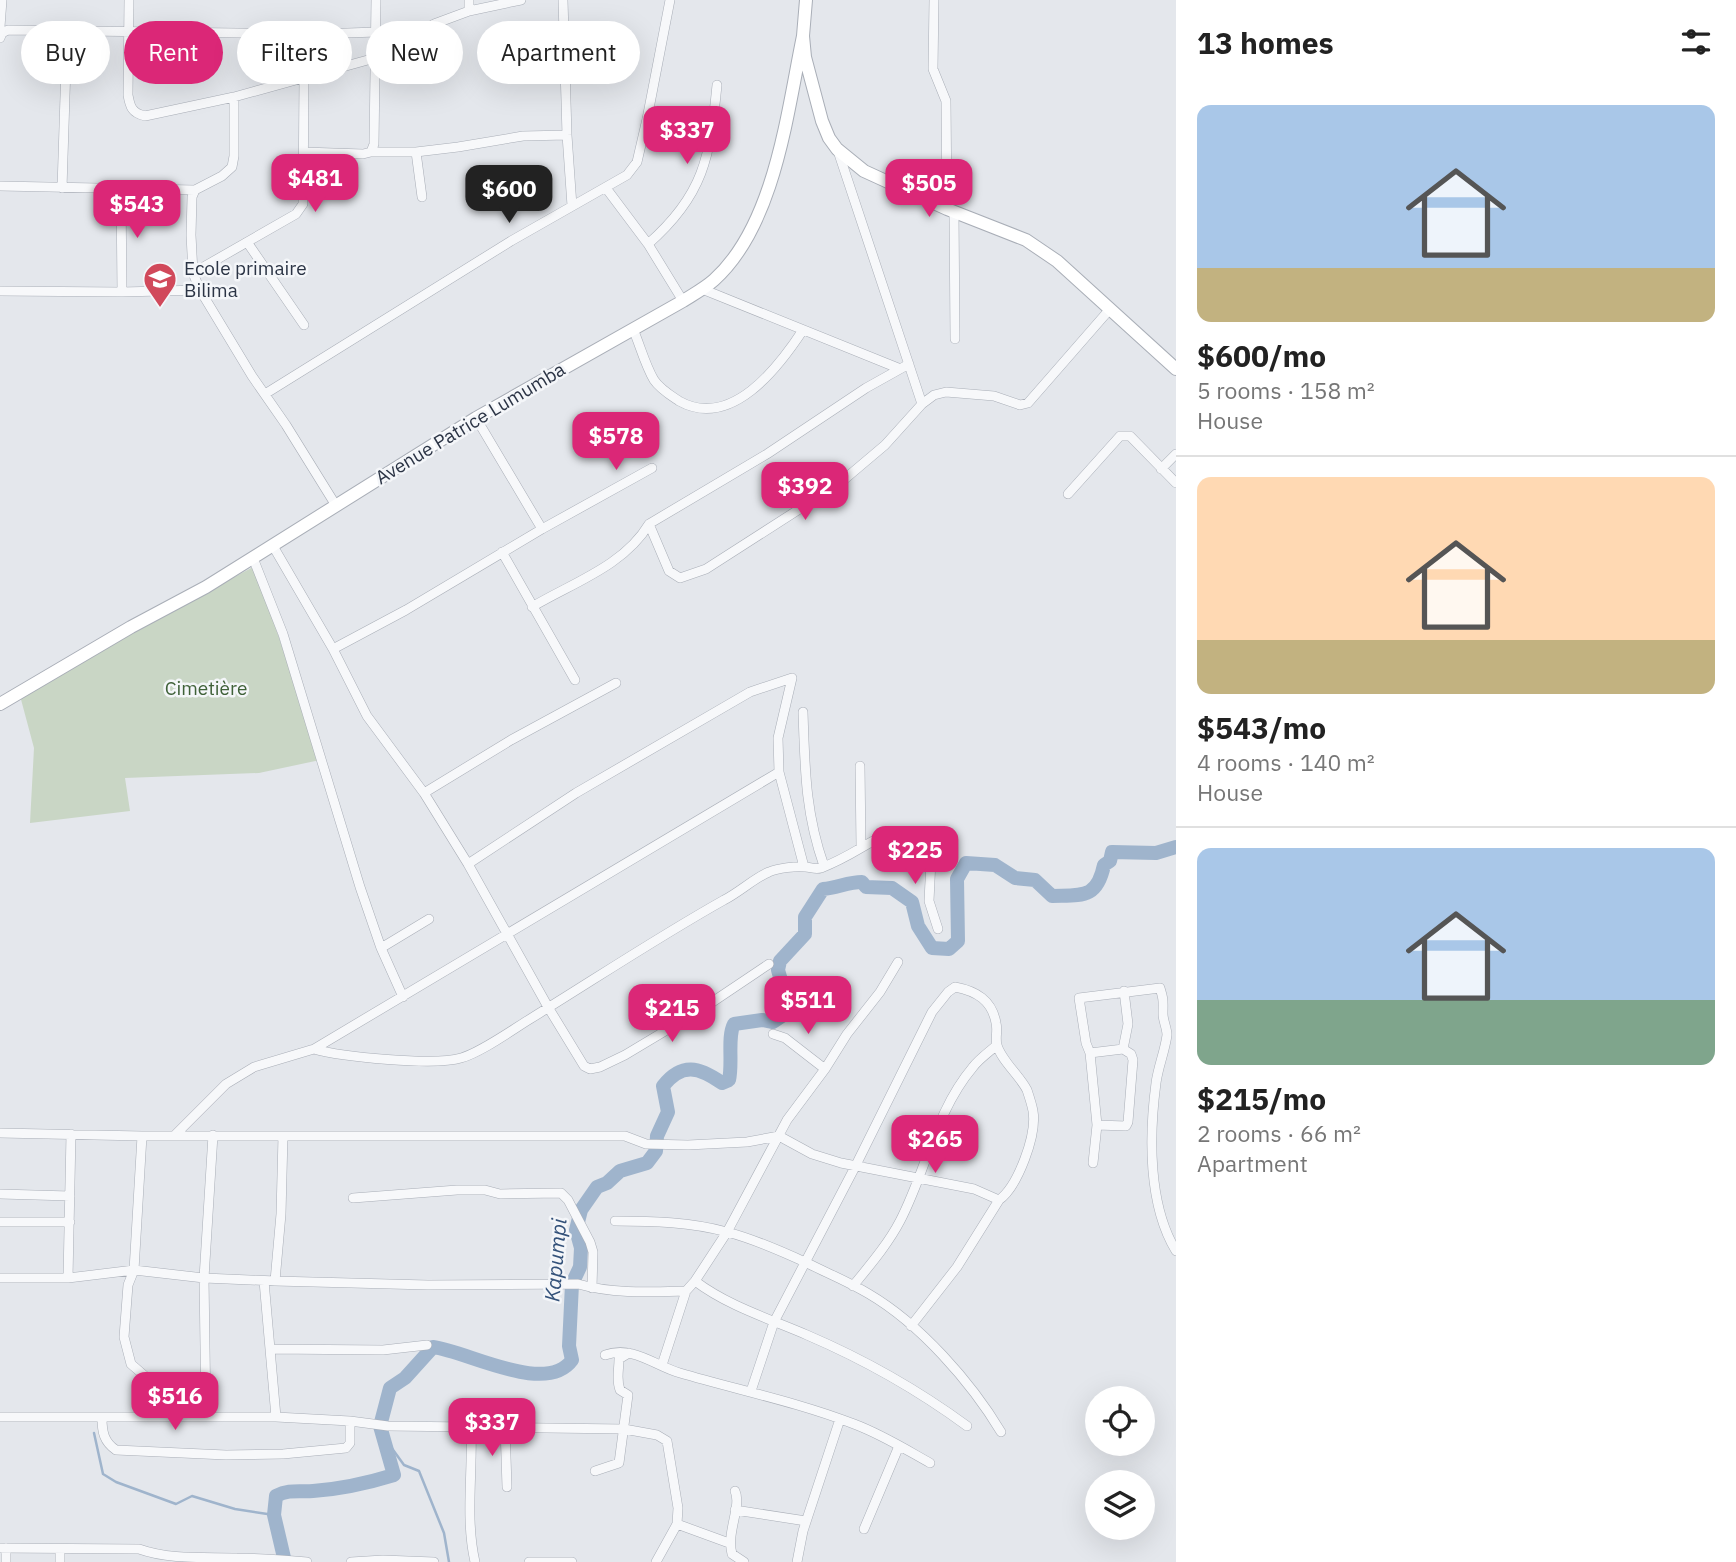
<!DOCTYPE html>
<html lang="en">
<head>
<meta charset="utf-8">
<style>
	body { margin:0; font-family:"IBM Plex Sans",sans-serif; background:#f6f6f6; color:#222; height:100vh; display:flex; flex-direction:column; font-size:26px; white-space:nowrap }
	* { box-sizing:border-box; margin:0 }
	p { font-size:23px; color:#767676 }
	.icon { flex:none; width:38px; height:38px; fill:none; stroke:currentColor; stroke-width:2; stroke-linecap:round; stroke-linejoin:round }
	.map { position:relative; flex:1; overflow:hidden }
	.side { display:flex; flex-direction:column; background:#fff; width:560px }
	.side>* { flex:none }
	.banner { position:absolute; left:21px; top:21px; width:665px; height:63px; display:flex; gap:14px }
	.fabs { position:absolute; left:1085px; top:1386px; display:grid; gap:14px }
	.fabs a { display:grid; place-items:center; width:70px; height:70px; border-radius:50%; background:#fff; box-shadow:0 7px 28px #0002; font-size:35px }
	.price { position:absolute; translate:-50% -60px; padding:0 16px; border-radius:14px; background:#db2777; color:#fff; font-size:23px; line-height:46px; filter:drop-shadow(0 2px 4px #0008) }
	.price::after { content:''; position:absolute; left:50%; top:42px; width:21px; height:16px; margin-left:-10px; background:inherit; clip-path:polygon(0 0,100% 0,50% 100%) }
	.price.current { background:#222; color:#fff }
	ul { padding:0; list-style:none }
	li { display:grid; align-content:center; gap:14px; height:371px; padding:0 21px }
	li+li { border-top:2px solid #e0e0e0 }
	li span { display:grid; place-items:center; height:217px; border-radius:14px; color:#555 }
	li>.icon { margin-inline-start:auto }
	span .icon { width:126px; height:126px; fill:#fffc; stroke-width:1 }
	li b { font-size:30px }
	h2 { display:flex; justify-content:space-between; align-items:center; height:84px; padding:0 21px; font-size:30px }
	.tag { padding:0 24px; border-radius:32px; background:#fff; box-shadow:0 7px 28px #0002; font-size:24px; line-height:63px }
	.tag.current { background:#db2777; color:#fff }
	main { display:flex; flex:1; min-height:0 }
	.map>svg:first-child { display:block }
	.green { fill:#c9d6c5 }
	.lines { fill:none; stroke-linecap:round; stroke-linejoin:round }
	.stream { stroke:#9fb4cc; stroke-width:2.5 }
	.river { stroke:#9fb4cc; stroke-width:14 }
	.street-casing { stroke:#a9aeb7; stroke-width:10 }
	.secondary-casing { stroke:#a9aeb7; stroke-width:14 }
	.street { stroke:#f7f8fa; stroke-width:9 }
	.secondary { stroke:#fff; stroke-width:12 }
	.labels { text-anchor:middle; stroke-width:5; stroke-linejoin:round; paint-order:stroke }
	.poi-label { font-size:19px; fill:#2b3445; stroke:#f4f6f9; text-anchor:start }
	.street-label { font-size:19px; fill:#2b3445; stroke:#f4f6f9 }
	.park-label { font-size:19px; fill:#3f6138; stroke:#f4f6f9 }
	.water-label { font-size:21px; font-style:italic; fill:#34527a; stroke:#f4f6f9 }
</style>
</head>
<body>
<main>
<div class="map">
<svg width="1176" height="1562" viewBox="0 0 1176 1562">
	<rect width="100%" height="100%" fill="#e4e7ec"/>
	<!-- green -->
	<path class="green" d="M 255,566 L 320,760 L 259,773 L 125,778 L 130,811 L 30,823 L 34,748 L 19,692 Z"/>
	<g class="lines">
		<!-- stream -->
		<path class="stream" d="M 94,1433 L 103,1474 L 116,1482 L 176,1504 L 192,1496 L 235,1509 L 274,1515
			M 383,1436 L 404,1465 L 419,1471 L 444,1533 L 449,1562"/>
		<!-- river -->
		<path class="river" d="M 285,1562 L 274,1515 L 276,1496 C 289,1489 299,1492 313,1491 C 341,1489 368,1483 394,1475 L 380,1426 L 390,1388 L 405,1378 L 433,1347 C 467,1351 546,1396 572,1360 L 569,1346 L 572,1284 L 580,1267 L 581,1248 L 576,1230 L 581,1210 L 597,1187 L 607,1183 L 620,1171 L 647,1163 L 656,1151 L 657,1136 L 668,1112 L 663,1086 C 682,1062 699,1067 722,1083 L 729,1080 C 733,1063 727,1037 734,1024 L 762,1020 L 773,1022 L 785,1014 L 785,994 L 778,970 L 780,961 L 805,934 L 805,917 L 823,889 C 837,888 848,882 862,882 L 866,887 L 892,888 L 912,902 L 918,926 L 932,948 L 949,949 L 958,941 L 957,879 L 966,863 L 995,865 L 1015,878 L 1035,880 L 1052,896 C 1082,895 1097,899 1104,865 L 1110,861 L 1112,852 L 1156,853 L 1176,847"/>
		<defs>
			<path id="street" d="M 129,0 L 128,95 C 130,107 132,113 145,116 L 234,97 L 375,58 L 434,24 L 469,11 L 521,0
				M 563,0 L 567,135 L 572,206
				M 934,0 L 933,69 L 946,101 L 947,209
				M 469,11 L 469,0
				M 0,27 L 2,0
				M 0,38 L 2,33 L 8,30 L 318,34 L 377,32
				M 234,97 L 234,156 L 232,167 L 222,176 L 195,190 L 192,197 L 191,235 L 193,273 L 200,290 L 252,376 L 286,425 L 335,504
				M 304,152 L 363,154 L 371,152 L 374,144 L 376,0
				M 371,152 L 416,152 L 458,147 L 523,136 L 567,135
				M 416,152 L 422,197
				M 0,186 L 195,190
				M 62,188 L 66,65
				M 606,188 L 648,244 L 683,301
				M 121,189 L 122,292
				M 954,212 L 955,339
				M 247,242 L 304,325
				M 648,244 C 704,195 710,157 717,85
				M 193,273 L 296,214 L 303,204 L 304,79
				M 702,289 L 898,368
				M 0,291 L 122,292 L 200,290
				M 633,329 C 640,345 645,365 654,380 C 660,389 670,395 679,401 C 731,430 778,368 803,330
				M 265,394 L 511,241 L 627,175 L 637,162 L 647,119 L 670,0
				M 922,404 L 934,395 L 946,392 L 994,396 L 1020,405 L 1028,403 L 1110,309
				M 476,418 L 542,529
				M 1161,469 L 1176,454
				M 1068,494 L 1120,436 L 1130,436 L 1176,483
				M 649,524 L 669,571 L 680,578 L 706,569 L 840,483 L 885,445 L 922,404 L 838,151
				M 273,546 L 333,649 L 367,716 L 424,793 L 468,864 L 548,1007 L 584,1066 L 590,1069 L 600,1067 L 625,1055 L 705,1007 L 769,964
				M 502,552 L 575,680
				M 253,558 L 283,634 L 360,887 L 381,948 L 403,997
				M 532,607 C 572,583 624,566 649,524 L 767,454 L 866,388 L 909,364
				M 333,649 L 406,610 L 542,529 L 652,468
				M 792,678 L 778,738 L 779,772 L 804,867
				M 803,712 C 805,768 805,812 824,866
				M 860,766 L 861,847
				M 424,793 L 511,740 L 616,683
				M 932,840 L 929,901 L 938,929
				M 468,864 L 576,793 L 750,692 L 792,678
				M 381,948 L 429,919
				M 773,1034 L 785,1038 L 825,1069
				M 314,1049 C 341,1057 435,1066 461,1058 C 480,1053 512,1030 530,1019 C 595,979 658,937 724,900 C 738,893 756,877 769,872 C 778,868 796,866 805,867 C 811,867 815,870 821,868 C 881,845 881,814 952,849
				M 1090,1053 L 1123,1049 L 1128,1024 L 1124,991
				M 1097,1125 L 1126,1126 L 1128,1122 L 1133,1060 L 1131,1054 L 1123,1049
				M 0,1133 L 142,1136 L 625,1136 L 646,1144 L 688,1145 L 747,1142 L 779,1136 L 812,1154 L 841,1163 L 974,1189 L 999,1200
				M 175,1135 L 226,1084 L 254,1067 L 314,1049 L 779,772
				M 142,1136 L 134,1270 L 128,1285 L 124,1337 L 131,1364 L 192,1417
				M 1093,1163 L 1097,1125 L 1090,1053 L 1086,1043 L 1079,998 L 1160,988 C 1164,1001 1163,1001 1163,1014 C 1163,1021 1167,1028 1167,1035 C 1165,1051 1158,1067 1156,1083 C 1149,1136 1148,1205 1176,1251
				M 0,1194 L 70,1196
				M 353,1198 L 457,1190 L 485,1190 L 500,1194 L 561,1193 L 568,1200 L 590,1242 L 593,1252 L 592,1288
				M 615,1221 C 652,1221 691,1222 727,1232 C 754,1239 781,1251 807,1263 C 827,1273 849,1282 869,1294 C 920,1324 971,1382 1001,1432
				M 0,1222 L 70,1222
				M 0,1278 L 68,1278 L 134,1270 L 204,1278 L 275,1281 L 428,1285 L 578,1284 C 613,1294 650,1292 686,1291
				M 68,1278 L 71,1134
				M 264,1281 L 276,1417
				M 275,1281 L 281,1214 L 283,1136
				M 695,1281 C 728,1306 770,1319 807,1335 C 863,1359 918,1390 967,1426
				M 853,1286 C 870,1265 888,1244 900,1221 C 927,1169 935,1112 973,1067 C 979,1059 989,1052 997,1045
				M 270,1349 L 383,1350 L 427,1345
				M 605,1355 C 633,1345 655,1366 680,1373 C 738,1390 797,1402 854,1424 C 881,1434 905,1449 930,1463
				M 662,1365 L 686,1291 L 695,1281 L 727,1232 L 787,1120 L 825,1069 L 847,1034 L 880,992 L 898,962
				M 751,1391 L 774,1322 L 855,1167 L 932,1012 L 948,992 L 955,987 C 976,991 992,1000 996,1023 C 998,1030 995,1038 997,1045 C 1001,1060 1020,1076 1027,1090 C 1029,1096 1032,1105 1033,1111 C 1037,1135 1018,1186 999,1200 L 957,1267 L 911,1326
				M 206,1416 L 204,1278 L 213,1135
				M 0,1417 L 276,1417 L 350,1421 L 388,1426 L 624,1429 L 657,1435 L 667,1441 L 678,1508 L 677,1524 L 656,1562
				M 102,1418 C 102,1432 104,1442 116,1450 L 226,1455 L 283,1454 L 346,1448 L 350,1443 L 350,1421
				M 471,1427 C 473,1472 465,1518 475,1562
				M 505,1427 L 507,1487
				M 595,1471 L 619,1463 L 628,1395 L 620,1390 C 616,1379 619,1371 619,1359 L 629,1353
				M 735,1491 C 742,1506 726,1532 732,1554 L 744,1562
				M 735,1510 L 806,1521
				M 677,1524 L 729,1543
				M 864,1529 L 899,1446
				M 0,1548 L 139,1549 C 170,1560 204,1557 237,1558 C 260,1558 284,1560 307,1562
				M 60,1549 L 60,1562
				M 6,1562 L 6,1548
				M 351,1562 L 383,1560 L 434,1562
				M 529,1562 L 572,1562
				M 797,1562 L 803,1531 L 840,1419"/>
			<path id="secondary" d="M 806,0 L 803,36 L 805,57 L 822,121 L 829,138 L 837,149 L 864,171 L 947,209 L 1026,240 L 1057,261 L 1176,369
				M 0,704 L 131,627 L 206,587 L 476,418 L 683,301 C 694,294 705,288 714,280 C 775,225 787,113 803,36"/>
		</defs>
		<!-- street casing -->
		<use href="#street" class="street-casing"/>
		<!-- secondary casing -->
		<use href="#secondary" class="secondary-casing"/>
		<!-- street -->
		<use href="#street" class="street"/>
		<!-- secondary -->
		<use href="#secondary" class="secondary"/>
	</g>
	<!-- icons -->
	<defs>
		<symbol id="school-pin" viewBox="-11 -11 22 30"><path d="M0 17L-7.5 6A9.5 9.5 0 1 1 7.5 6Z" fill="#d1495b" stroke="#f4f6f9"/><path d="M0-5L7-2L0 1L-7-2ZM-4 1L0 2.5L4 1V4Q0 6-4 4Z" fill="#fff"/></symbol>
	</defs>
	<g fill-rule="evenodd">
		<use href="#school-pin" x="141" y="260" width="38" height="52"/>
	</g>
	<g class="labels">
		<!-- poi labels -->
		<g class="poi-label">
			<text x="184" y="275">Ecole primaire<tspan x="184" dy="22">Bilima</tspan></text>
		</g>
		<!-- street labels -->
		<g class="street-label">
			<text transform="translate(470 423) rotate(-31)" y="7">Avenue Patrice Lumumba</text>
		</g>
		<!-- park labels -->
		<g class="park-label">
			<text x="206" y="695">Cimetière</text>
		</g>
		<!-- water labels -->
		<g class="water-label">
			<text transform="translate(556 1260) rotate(-85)" y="7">Kapumpi</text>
		</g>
	</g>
</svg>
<div class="fabs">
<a><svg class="icon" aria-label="locate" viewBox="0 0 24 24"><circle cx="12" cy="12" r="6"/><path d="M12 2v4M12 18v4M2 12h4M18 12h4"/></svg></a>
<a><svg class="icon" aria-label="layers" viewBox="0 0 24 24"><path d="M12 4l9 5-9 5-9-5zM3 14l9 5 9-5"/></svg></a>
</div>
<b class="price" style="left:687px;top:166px">$337</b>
<b class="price" style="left:315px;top:214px">$481</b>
<b class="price" style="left:929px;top:219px">$505</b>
<b class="price current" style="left:509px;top:225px">$600</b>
<b class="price" style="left:137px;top:240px">$543</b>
<b class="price" style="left:616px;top:472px">$578</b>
<b class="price" style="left:805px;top:522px">$392</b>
<b class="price" style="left:915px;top:886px">$225</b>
<b class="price" style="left:808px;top:1036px">$511</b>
<b class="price" style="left:672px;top:1044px">$215</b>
<b class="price" style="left:935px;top:1175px">$265</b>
<b class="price" style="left:175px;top:1432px">$516</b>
<b class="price" style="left:492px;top:1458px">$337</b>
<div class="banner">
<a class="tag">Buy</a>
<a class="tag current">Rent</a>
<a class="tag">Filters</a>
<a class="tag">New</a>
<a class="tag">Apartment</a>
</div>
</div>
<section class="side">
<h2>13 homes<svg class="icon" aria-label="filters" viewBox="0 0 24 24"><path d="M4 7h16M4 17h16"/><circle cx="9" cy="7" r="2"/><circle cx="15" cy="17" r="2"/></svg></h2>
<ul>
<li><span style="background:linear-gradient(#a9c7e8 75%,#c2b280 0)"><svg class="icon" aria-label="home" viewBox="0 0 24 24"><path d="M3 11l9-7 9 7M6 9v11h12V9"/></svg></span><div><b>$600/mo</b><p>5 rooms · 158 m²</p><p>House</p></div></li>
<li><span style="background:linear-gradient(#ffd9b3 75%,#c2b280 0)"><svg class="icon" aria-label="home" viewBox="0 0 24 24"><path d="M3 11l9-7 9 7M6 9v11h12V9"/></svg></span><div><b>$543/mo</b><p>4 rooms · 140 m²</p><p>House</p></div></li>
<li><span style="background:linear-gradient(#a9c7e8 70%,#7fa58c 0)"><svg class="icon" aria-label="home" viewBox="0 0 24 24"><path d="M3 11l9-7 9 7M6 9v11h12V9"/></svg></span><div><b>$215/mo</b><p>2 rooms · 66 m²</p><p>Apartment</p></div></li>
</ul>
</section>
</main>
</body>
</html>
